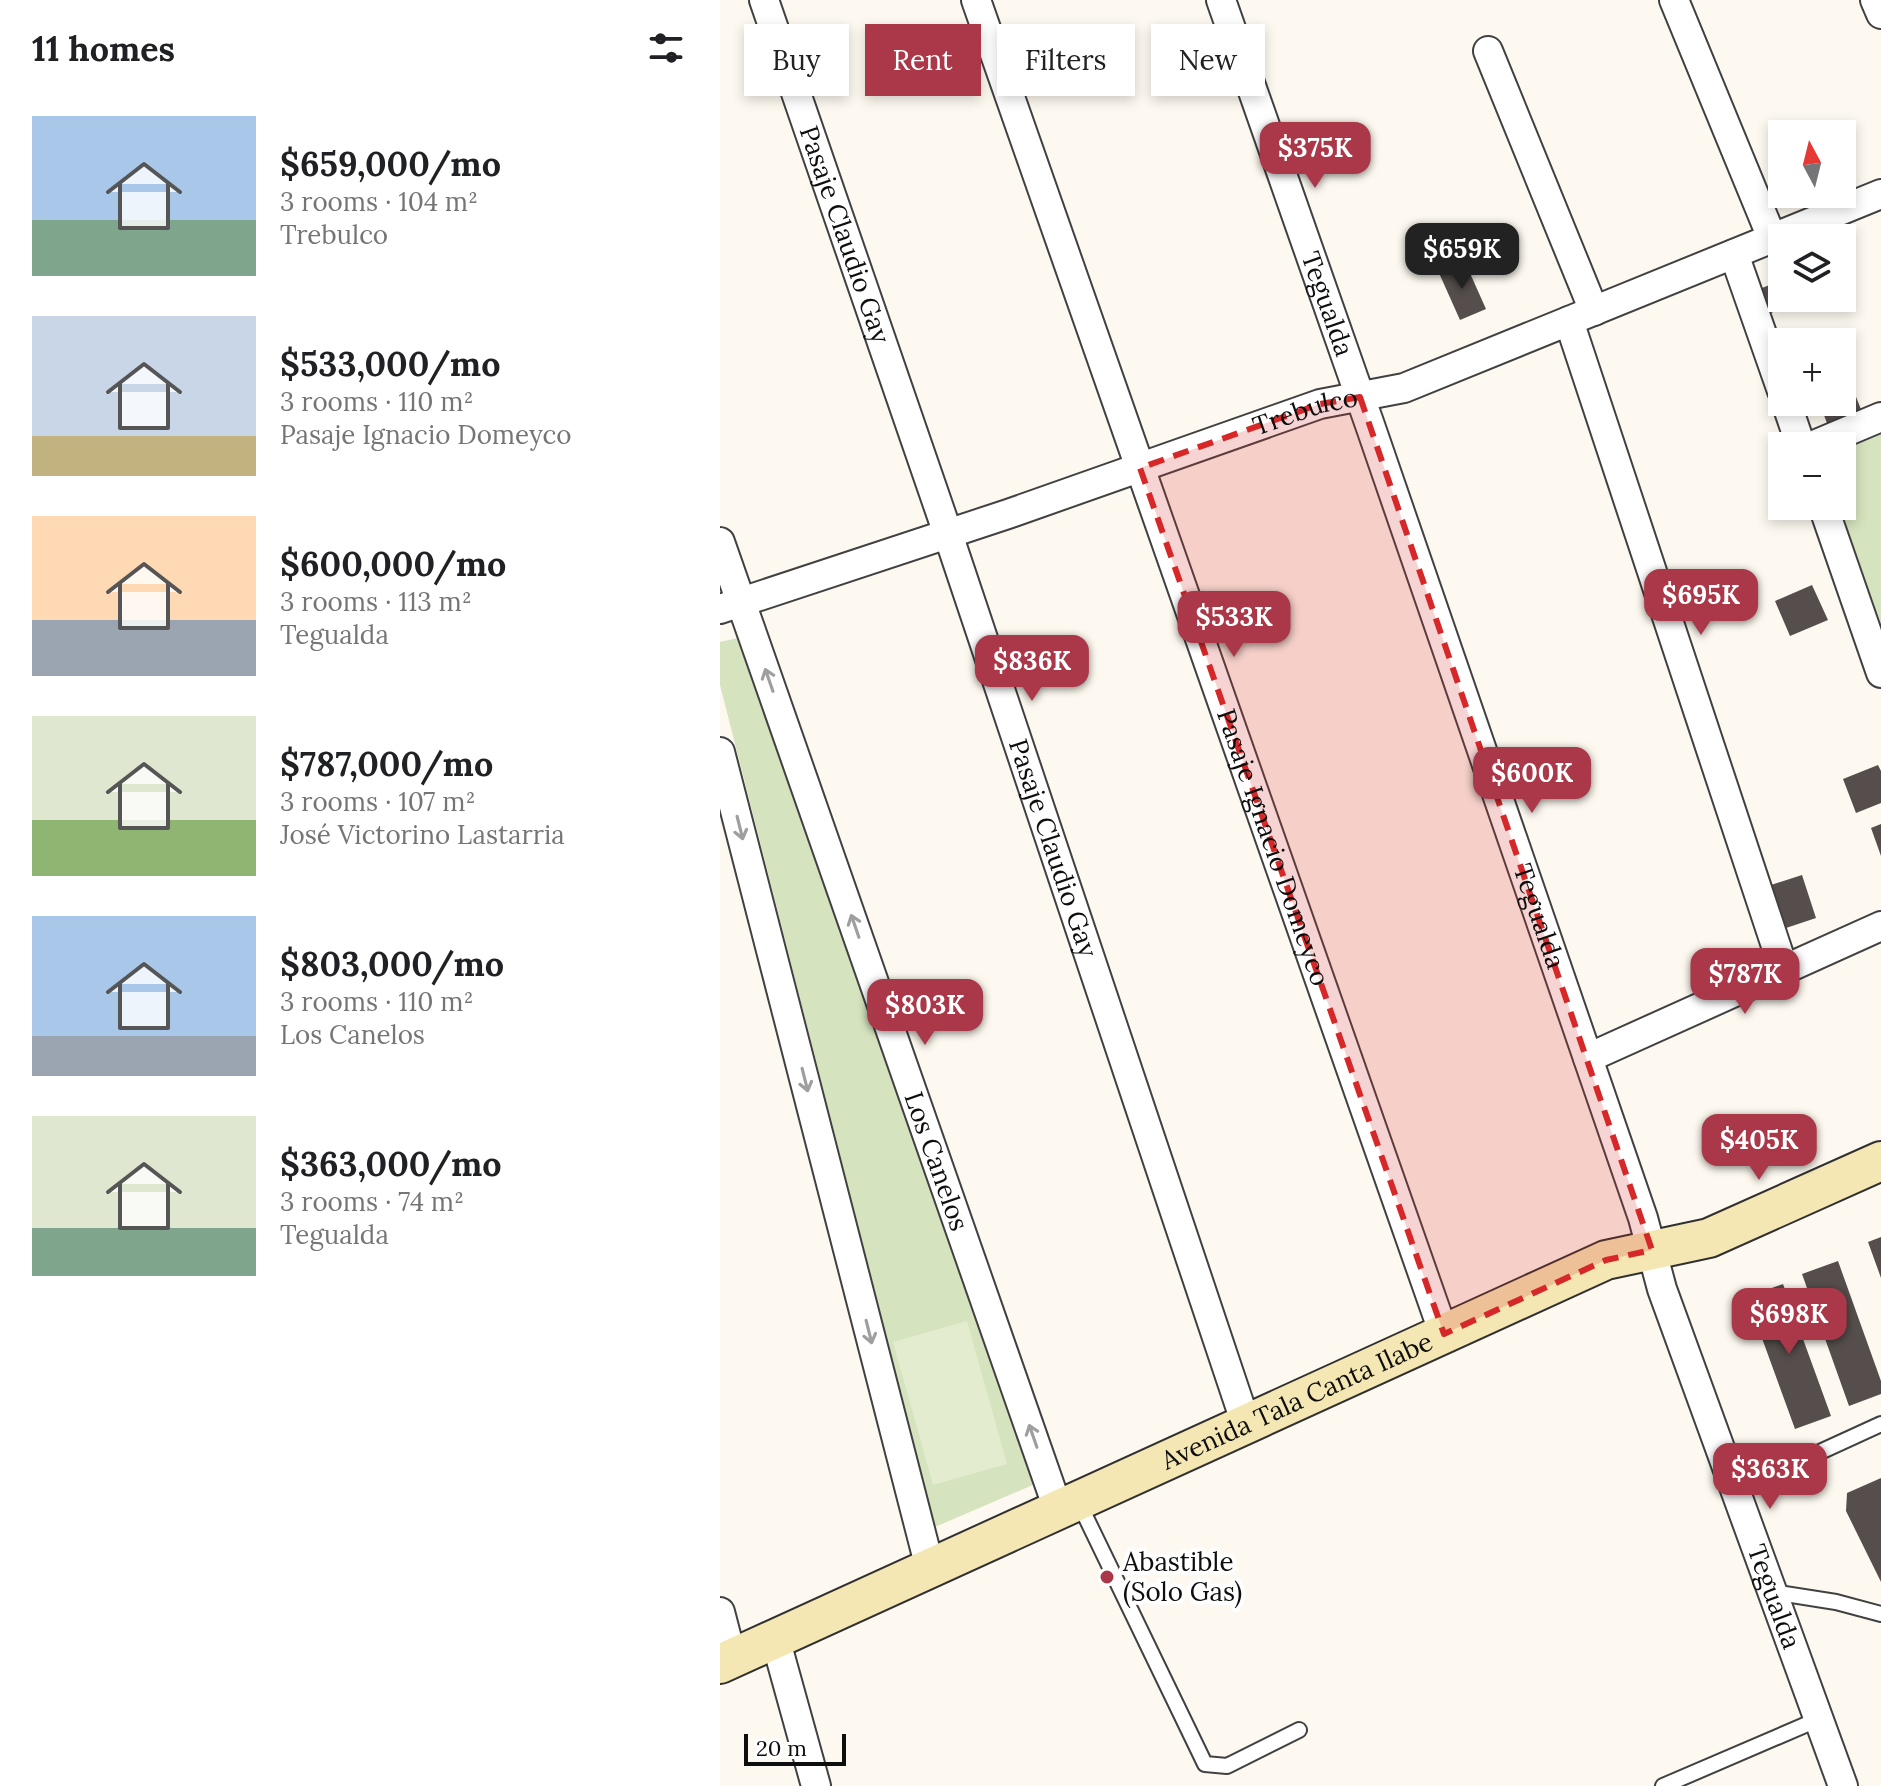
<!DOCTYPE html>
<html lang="en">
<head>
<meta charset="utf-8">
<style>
	body { margin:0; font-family:Lora,serif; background:#f2f2f2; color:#202124; height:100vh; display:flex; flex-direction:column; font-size:30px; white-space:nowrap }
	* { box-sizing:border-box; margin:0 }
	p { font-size:26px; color:#757577 }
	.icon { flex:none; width:44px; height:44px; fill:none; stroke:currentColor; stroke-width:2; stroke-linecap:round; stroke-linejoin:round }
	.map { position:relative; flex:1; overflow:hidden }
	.side { display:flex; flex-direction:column; background:#fff; width:720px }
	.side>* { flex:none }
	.guide { position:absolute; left:24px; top:24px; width:760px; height:72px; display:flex; gap:16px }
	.needle { width:52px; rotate:353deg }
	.controls { position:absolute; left:1048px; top:120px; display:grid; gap:16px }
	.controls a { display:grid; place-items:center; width:88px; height:88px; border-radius:0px; background:#fff; box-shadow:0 4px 12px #0003; font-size:40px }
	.scale { position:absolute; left:24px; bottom:20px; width:102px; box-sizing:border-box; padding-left:8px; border:4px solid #0e0e0e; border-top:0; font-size:22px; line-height:28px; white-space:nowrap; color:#0e0e0e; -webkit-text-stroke:6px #fff; paint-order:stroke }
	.price { position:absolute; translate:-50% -68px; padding:0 18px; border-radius:16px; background:#ab3848; color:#fff; font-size:26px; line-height:52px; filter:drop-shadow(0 2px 4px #0008) }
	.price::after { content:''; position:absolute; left:50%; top:48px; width:24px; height:18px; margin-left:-12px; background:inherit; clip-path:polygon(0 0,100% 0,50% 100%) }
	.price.active { background:#222; color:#fff }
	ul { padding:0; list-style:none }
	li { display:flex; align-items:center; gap:24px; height:200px; padding:0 32px }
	li span { display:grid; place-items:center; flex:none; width:224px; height:160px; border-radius:0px; color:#555 }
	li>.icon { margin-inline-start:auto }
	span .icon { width:96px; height:96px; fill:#fffc; stroke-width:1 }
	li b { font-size:34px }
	h2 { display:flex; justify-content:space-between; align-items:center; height:96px; padding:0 32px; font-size:34px }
	.tag { padding:0 28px; border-radius:0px; background:#fff; box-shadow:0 4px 12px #0003; font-size:28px; line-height:72px }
	.tag.active { background:#ab3848; color:#fff }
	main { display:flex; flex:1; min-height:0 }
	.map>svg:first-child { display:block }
	.green { fill:#d5e3be }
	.pitch { fill:#e4eccf }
	.building { fill:#554e4c }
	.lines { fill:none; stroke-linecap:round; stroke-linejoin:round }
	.lane-casing { stroke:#414141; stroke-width:18 }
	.street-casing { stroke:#414141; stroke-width:32 }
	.secondary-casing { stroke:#303030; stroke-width:42 }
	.lane { stroke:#fff; stroke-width:14 }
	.street { stroke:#fff; stroke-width:28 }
	.secondary { stroke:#f4e7b4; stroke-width:38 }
	.oneway { stroke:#9f9f9f }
	.marked { fill:#d62828; fill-opacity:0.2; stroke:#d62828; stroke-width:6; stroke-dasharray:16 10; stroke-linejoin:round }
	.poi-dot { fill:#ab3848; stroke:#fff; stroke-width:3 }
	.labels { text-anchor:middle; stroke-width:8; stroke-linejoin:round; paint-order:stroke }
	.street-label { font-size:26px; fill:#0e0e0e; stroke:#fff }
	.poi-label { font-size:26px; fill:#0e0e0e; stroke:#fff; text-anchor:start }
</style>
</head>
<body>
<main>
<section class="side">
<h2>11 homes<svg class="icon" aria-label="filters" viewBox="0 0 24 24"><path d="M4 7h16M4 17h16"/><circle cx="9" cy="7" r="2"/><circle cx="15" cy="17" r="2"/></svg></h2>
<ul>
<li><span style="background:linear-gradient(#a9c7e8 65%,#7fa58c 0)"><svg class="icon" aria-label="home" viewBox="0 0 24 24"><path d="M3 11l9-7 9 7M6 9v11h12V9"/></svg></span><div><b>$659,000/mo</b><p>3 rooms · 104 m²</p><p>Trebulco</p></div></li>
<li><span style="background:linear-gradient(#c9d6e8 75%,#c2b280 0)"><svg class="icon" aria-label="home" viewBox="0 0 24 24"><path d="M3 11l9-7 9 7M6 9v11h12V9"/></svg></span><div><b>$533,000/mo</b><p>3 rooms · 110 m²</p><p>Pasaje Ignacio Domeyco</p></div></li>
<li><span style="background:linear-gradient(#ffd9b3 65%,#9aa5b1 0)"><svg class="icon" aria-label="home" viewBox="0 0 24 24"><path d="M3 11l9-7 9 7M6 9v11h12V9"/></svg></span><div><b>$600,000/mo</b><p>3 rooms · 113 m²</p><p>Tegualda</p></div></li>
<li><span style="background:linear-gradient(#dfe7d0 65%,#8fb573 0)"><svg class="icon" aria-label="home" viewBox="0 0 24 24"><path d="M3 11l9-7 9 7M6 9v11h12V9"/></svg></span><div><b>$787,000/mo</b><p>3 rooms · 107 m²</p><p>José Victorino Lastarria</p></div></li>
<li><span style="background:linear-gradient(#a9c7e8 75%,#9aa5b1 0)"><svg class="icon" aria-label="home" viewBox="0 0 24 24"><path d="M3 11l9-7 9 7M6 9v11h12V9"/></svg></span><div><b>$803,000/mo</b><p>3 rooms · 110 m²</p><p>Los Canelos</p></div></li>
<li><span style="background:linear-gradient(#dfe7d0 70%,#7fa58c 0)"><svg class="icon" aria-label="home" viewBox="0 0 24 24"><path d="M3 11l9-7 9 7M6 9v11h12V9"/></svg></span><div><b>$363,000/mo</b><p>3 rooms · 74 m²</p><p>Tegualda</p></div></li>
</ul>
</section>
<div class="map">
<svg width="1161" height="1786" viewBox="0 0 1161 1786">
	<rect width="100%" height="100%" fill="#fdf9f0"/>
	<!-- green -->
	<path class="green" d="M 1161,431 L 1161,638 L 1116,506 L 1122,506 L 1122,447 Z
		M 18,638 L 315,1484 L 215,1527 L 0,685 L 0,642 Z"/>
	<!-- pitch -->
	<path class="pitch" d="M 247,1321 L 287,1464 L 213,1485 L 173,1342 Z"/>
	<!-- building -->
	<path class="building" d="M 745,262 L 766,309 L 740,320 L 719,273 Z
		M 1062,280 L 1062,298 L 1088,298 L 1051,313 L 1042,288 Z
		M 1129,379 L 1142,412 L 1108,426 L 1099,402 L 1122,402 L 1122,381 Z
		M 1092,585 L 1108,620 L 1070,636 L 1055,601 Z
		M 1158,765 L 1161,771 L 1161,803 L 1136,813 L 1123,779 Z
		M 1161,824 L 1161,856 L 1151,828 Z
		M 1082,875 L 1096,918 L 1063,929 L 1048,886 Z
		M 1161,1237 L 1161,1278 L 1148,1242 Z
		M 1118,1261 L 1161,1381 L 1161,1394 L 1129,1406 L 1082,1274 Z
		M 1063,1284 L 1111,1416 L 1075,1429 L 1027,1297 Z
		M 1161,1478 L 1161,1582 L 1126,1511 L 1127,1493 Z"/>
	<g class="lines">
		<defs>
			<path id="lane" d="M 1015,1491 L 1161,1424
				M 358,1501 L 485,1764 L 507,1766 L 579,1730
				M 1052,1592 L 1116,1602 L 1161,1614
				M 943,1786 L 1099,1719"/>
			<g id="street">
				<path id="s1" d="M 44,0 L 228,534 L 526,1424"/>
				<path id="s2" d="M 256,0 L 724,1334"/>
				<path id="s3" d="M 501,0 L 651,428 L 923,1218 L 942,1289 L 1123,1786"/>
				<path d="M 954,0 L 1052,238"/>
				<path d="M 1155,0 L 1161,14"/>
				<path d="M 768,51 L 874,311"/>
				<path d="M 1014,254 L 1062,391"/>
				<path d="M 849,321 L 1064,970"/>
				<path d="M 1066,402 L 1081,446"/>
				<path d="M 1092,446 L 1161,417"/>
				<path d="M 1103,506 L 1161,673"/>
				<path id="s4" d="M 0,542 L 338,1509"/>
				<path id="s5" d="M 0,609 L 288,514 L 600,404 L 684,388 L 1161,194"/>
				<path d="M 0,752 L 210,1568"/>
				<path d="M 868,1058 L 1161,926"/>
				<path d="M 0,1612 L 12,1658"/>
				<path d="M 55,1638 L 96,1786"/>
			</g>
			<g id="secondary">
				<path id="s6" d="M 0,1664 L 886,1260 L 989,1238 L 1161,1161"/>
			</g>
		</defs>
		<!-- lane casing -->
		<use href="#lane" class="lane-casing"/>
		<!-- street casing -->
		<use href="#street" class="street-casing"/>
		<!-- secondary casing -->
		<use href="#secondary" class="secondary-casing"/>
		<!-- lane -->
		<use href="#lane" class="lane"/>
		<!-- street -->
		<use href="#street" class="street"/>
		<!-- secondary -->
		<use href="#secondary" class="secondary"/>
	</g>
	<!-- one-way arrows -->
	<defs><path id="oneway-shaft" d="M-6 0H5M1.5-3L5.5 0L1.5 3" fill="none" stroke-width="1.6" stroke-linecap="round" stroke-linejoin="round" transform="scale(2)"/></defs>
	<g class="oneway">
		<use href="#oneway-shaft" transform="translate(49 680) rotate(-109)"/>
		<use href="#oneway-shaft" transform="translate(20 828) rotate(76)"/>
		<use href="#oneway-shaft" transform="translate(135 926) rotate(-109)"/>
		<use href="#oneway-shaft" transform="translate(85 1080) rotate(76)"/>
		<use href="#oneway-shaft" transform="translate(149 1332) rotate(76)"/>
		<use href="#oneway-shaft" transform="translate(313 1436) rotate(-109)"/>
	</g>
	<!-- marked area -->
	<path class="marked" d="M 640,397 L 932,1250 L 886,1260 L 724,1334 L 420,468 L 600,404 Z"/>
	<!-- markers -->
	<circle class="poi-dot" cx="387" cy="1577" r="8"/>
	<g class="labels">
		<!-- street labels -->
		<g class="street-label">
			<text dy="9" stroke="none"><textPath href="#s1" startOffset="248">Pasaje Claudio Gay</textPath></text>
			<text dy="9" stroke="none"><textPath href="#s3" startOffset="322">Tegualda</textPath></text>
			<text dy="9" stroke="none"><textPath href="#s5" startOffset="618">Trebulco</textPath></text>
			<text dy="9" stroke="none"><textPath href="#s1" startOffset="896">Pasaje Claudio Gay</textPath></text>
			<text dy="9" stroke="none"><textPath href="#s2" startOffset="898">Pasaje Ignacio Domeyco</textPath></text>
			<text dy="9" stroke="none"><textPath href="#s3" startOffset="970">Tegualda</textPath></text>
			<text dy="9" stroke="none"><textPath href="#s4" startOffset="656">Los Canelos</textPath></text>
			<text dy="9" stroke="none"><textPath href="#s6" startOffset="634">Avenida Tala Canta Ilabe</textPath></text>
			<text dy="9" stroke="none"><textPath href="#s3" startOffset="1690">Tegualda</textPath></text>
		</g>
		<!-- poi labels -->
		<g class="poi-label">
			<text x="403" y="1571">Abastible<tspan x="403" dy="30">(Solo Gas)</tspan></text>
		</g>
	</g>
</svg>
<div class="controls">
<a><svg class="needle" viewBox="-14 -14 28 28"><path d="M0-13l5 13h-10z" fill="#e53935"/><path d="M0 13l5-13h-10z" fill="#757577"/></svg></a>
<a><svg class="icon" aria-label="layers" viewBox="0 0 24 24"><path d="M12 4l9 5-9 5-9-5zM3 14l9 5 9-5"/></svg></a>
<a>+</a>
<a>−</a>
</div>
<div class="scale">20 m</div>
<b class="price" style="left:595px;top:190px">$375K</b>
<b class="price active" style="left:742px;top:291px">$659K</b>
<b class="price" style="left:981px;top:637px">$695K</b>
<b class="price" style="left:514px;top:659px">$533K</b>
<b class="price" style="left:312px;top:703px">$836K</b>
<b class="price" style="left:812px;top:815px">$600K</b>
<b class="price" style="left:1025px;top:1016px">$787K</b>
<b class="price" style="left:205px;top:1047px">$803K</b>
<b class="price" style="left:1039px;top:1182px">$405K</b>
<b class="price" style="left:1069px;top:1356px">$698K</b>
<b class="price" style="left:1050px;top:1511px">$363K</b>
<div class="guide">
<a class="tag">Buy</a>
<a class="tag active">Rent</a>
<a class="tag">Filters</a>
<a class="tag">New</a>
</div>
</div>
</main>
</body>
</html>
